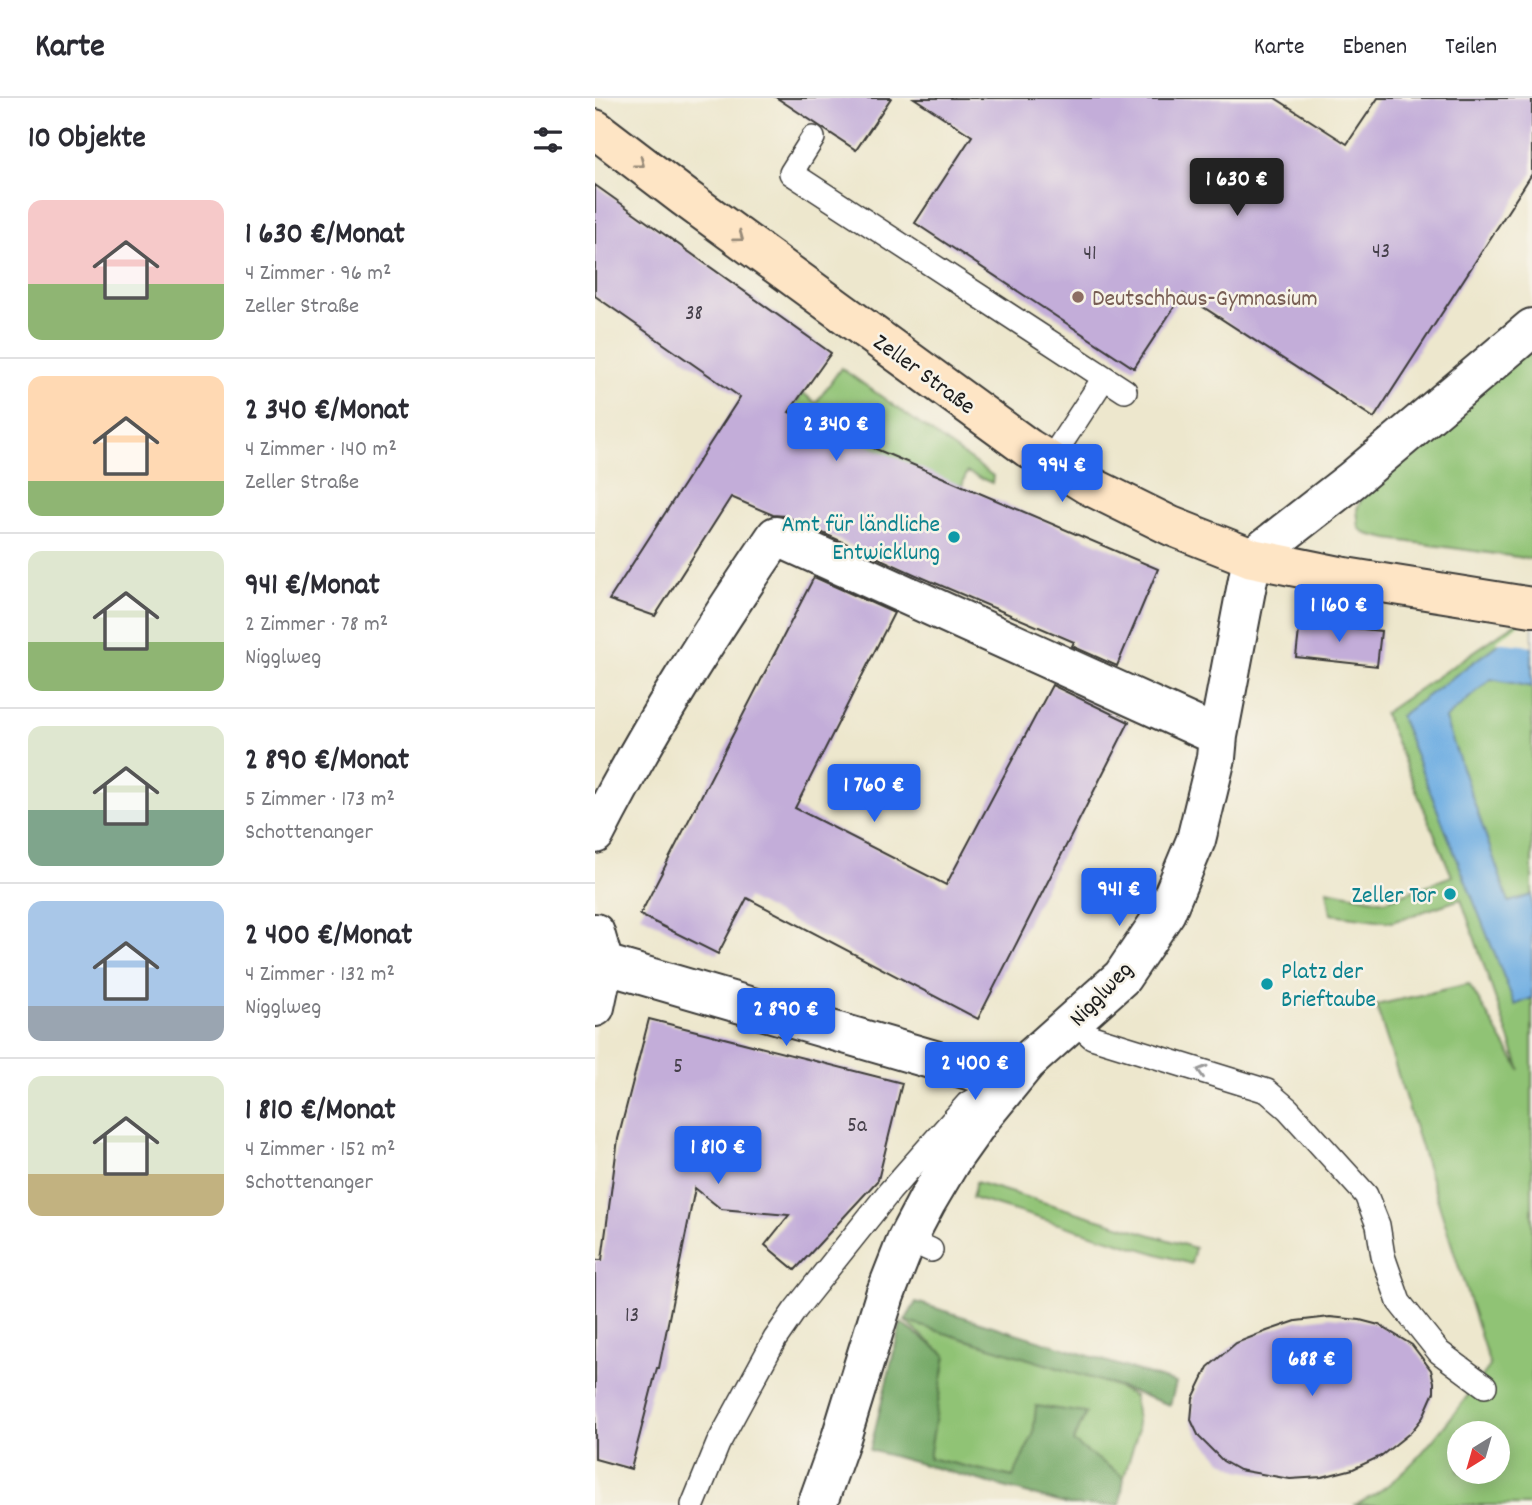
<!DOCTYPE html>
<html lang="de">
<head>
<meta charset="utf-8">
<style>
	body { margin:0; font-family:Dekko,sans-serif; background:#f7f7f7; color:#2b2b33; height:100vh; display:flex; flex-direction:column; font-size:26px; white-space:nowrap }
	* { box-sizing:border-box; margin:0 }
	p { font-size:23px; color:#7c7c81 }
	.icon { flex:none; width:38px; height:38px; fill:none; stroke:currentColor; stroke-width:2; stroke-linecap:round; stroke-linejoin:round }
	.map { position:relative; flex:1; overflow:hidden }
	.drawer { display:flex; flex-direction:column; background:#fff; width:595px }
	.drawer>* { flex:none }
	.needle { width:46px; rotate:217deg }
	.controls { position:absolute; left:852px; top:1323px; display:grid; gap:14px }
	.controls a { display:grid; place-items:center; width:63px; height:63px; border-radius:50%; background:#fff; box-shadow:0 4px 18px #0003; font-size:35px }
	.price { position:absolute; translate:-50% -60px; padding:0 16px; border-radius:7px; background:#2563eb; color:#fff; font-size:23px; line-height:46px; filter:drop-shadow(0 2px 4px #0008) }
	.price::after { content:''; position:absolute; left:50%; top:42px; width:21px; height:16px; margin-left:-10px; background:inherit; clip-path:polygon(0 0,100% 0,50% 100%) }
	.price.active { background:#222; color:#fff }
	ul { padding:0; list-style:none }
	li { display:flex; align-items:center; gap:21px; height:175px; padding:0 28px }
	li+li { border-top:2px solid #e1e1e2 }
	li span { display:grid; place-items:center; flex:none; width:196px; height:140px; border-radius:14px; color:#555 }
	li>.icon { margin-inline-start:auto }
	span .icon { width:84px; height:84px; fill:#fffc; stroke-width:1 }
	li b { font-size:30px }
	h2 { display:flex; justify-content:space-between; align-items:center; height:84px; padding:0 28px; font-size:30px }
	header { display:flex; align-items:center; gap:42px; box-sizing:border-box; height:98px; padding:0 35px; background:#fff; border-bottom:2px solid #e1e1e2 }
	header strong { font-size:33px }
	nav { display:flex; gap:38px; margin-inline-start:auto; font-size:24px }
	main { display:flex; flex:1; min-height:0 }
	.map>svg:first-child { display:block }
	.green { fill:#90c374; stroke:#567048; stroke-width:2; fill-rule:evenodd }
	.forest { fill:#74a966; stroke:#486241; stroke-width:2 }
	.water { fill:#6faee2; stroke:#46657f; stroke-width:2 }
	.pier { fill:#ede7cd }
	.building { fill:#c3add9 }
	.lines { fill:none; stroke-linecap:round; stroke-linejoin:round }
	.lane-casing { stroke:#3b3a37; stroke-width:26 }
	.street-casing { stroke:#3b3a37; stroke-width:42 }
	.secondary-casing { stroke:#3b3a37; stroke-width:42 }
	.lane { stroke:#fff; stroke-width:23 }
	.street { stroke:#fff; stroke-width:38 }
	.secondary { stroke:#fee5c5; stroke-width:38 }
	.oneway { stroke:#988b79 }
	.oneway2 { stroke:#999 }
	.education-dot { fill:#8d6e63; stroke:#f7f3e8; stroke-width:2.5 }
	.culture-dot { fill:#0f9aa8; stroke:#f7f3e8; stroke-width:2.5 }
	.labels { text-anchor:middle; stroke-width:5; stroke-linejoin:round; paint-order:stroke }
	.number-label { font-size:21px; fill:#46404b }
	.education-label { font-size:24px; fill:#785e54; stroke:#f7f3e8; text-anchor:start }
	.street-label { font-size:24px; fill:#1c1c1c; stroke:#f7f3e8 }
	.culture-label { font-size:24px; fill:#0d838f; stroke:#f7f3e8; text-anchor:end }
</style>
</head>
<body>
<header>
<strong>Karte</strong>
<nav><a>Karte</a><a>Ebenen</a><a>Teilen</a></nav>
</header>
<main>
<section class="drawer">
<h2>10 Objekte<svg class="icon" aria-label="filters" viewBox="0 0 24 24"><path d="M4 7h16M4 17h16"/><circle cx="9" cy="7" r="2"/><circle cx="15" cy="17" r="2"/></svg></h2>
<ul>
<li><span style="background:linear-gradient(#f6c9c9 60%,#8fb573 0)"><svg class="icon" aria-label="home" viewBox="0 0 24 24"><path d="M3 11l9-7 9 7M6 9v11h12V9"/></svg></span><div><b>1 630 €/Monat</b><p>4 Zimmer · 96 m²</p><p>Zeller Straße</p></div></li>
<li><span style="background:linear-gradient(#ffd9b3 75%,#8fb573 0)"><svg class="icon" aria-label="home" viewBox="0 0 24 24"><path d="M3 11l9-7 9 7M6 9v11h12V9"/></svg></span><div><b>2 340 €/Monat</b><p>4 Zimmer · 140 m²</p><p>Zeller Straße</p></div></li>
<li><span style="background:linear-gradient(#dfe7d0 65%,#8fb573 0)"><svg class="icon" aria-label="home" viewBox="0 0 24 24"><path d="M3 11l9-7 9 7M6 9v11h12V9"/></svg></span><div><b>941 €/Monat</b><p>2 Zimmer · 78 m²</p><p>Nigglweg</p></div></li>
<li><span style="background:linear-gradient(#dfe7d0 60%,#7fa58c 0)"><svg class="icon" aria-label="home" viewBox="0 0 24 24"><path d="M3 11l9-7 9 7M6 9v11h12V9"/></svg></span><div><b>2 890 €/Monat</b><p>5 Zimmer · 173 m²</p><p>Schottenanger</p></div></li>
<li><span style="background:linear-gradient(#a9c7e8 75%,#9aa5b1 0)"><svg class="icon" aria-label="home" viewBox="0 0 24 24"><path d="M3 11l9-7 9 7M6 9v11h12V9"/></svg></span><div><b>2 400 €/Monat</b><p>4 Zimmer · 132 m²</p><p>Nigglweg</p></div></li>
<li><span style="background:linear-gradient(#dfe7d0 70%,#c2b280 0)"><svg class="icon" aria-label="home" viewBox="0 0 24 24"><path d="M3 11l9-7 9 7M6 9v11h12V9"/></svg></span><div><b>1 810 €/Monat</b><p>4 Zimmer · 152 m²</p><p>Schottenanger</p></div></li>
</ul>
</section>
<div class="map">
<svg width="937" height="1407" viewBox="0 0 937 1407">
	<rect width="100%" height="100%" fill="#f7f3e8"/>
	<filter id="ink" filterUnits="userSpaceOnUse"><feTurbulence type="fractalNoise" baseFrequency=".0143" numOctaves="2"/><feDisplacementMap in="SourceGraphic" scale="14" xChannelSelector="R" yChannelSelector="G"/><feConvolveMatrix kernelMatrix="1 2 1 2 8 2 1 2 1" color-interpolation-filters="sRGB"/></filter>
	<filter id="wash" filterUnits="userSpaceOnUse"><feTurbulence type="fractalNoise" baseFrequency=".00686" numOctaves="4" result="noise"/><feDisplacementMap in="SourceGraphic" scale="28" xChannelSelector="R" yChannelSelector="G"/><feGaussianBlur stdDeviation="1.57" result="paint"/><feColorMatrix in="noise" values="0 0 0 0 0 0 0 0 0 0 0 0 0 0 0 0 0 1.4 0 .05"/><feComposite in="paint" operator="in"/></filter>
	<g filter="url(#wash)">
		<rect width="100%" height="100%" fill="#ede7cd"/>
		<!-- green -->
		<path class="green" d="M 937,247 L 937,461 L 793,441 L 772,436 L 764,430 L 762,411 L 768,397 Z
			M 246,270 L 398,378 L 397,385 L 372,374 L 367,388 L 175,341 L 208,295 L 221,305 Z
			M 937,514 L 937,1407 L 759,1407 C 813,1386 860,1313 895,1268 L 781,907 L 874,886 L 925,972 L 866,801 L 797,824 L 736,816 L 732,792 L 790,803 L 857,778 L 789,615 ZM 864,1335 L 903,1335 L 903,1374 L 864,1374 Z
			M 381,1084 L 600,1150 L 596,1166 L 377,1100 Z
			M 310,1223 L 515,1286 L 539,1298 L 543,1333 L 529,1379 L 502,1386 L 418,1379 L 333,1360 L 351,1258 Z"/>
		<!-- forest -->
		<path class="forest" d="M 321,1204 L 581,1285 L 575,1307 L 515,1286 L 310,1223 Z
			M 306,1225 L 351,1257 L 334,1360 L 418,1379 L 438,1337 L 441,1308 L 491,1315 L 478,1344 L 529,1379 L 525,1407 L 474,1407 L 275,1352 Z"/>
		<!-- water -->
		<path class="water" d="M 937,521 L 937,589 L 896,581 L 850,621 L 914,804 L 937,797 L 937,900 L 920,907 L 805,618 Z"/>
		<!-- pier -->
		<path class="pier" d="M 937,517 L 937,548 L 900,544 L 935,518 Z"/>
		<g id="blocks">
			<!-- building -->
			<path class="building" d="M 182,0 L 296,0 L 261,52 Z
				M 319,0 L 680,0 L 752,46 L 783,0 L 937,0 L 937,76 L 779,320 L 588,196 L 539,270 L 320,125 L 377,38 Z
				M 0,87 L 236,255 L 194,314 L 563,471 L 522,568 L 477,548 L 479,544 L 319,476 L 190,418 L 178,417 L 136,399 L 60,518 L 14,502 L 145,299 L 0,198 Z
				M 219,479 L 299,515 L 200,710 L 351,787 L 457,587 L 534,624 L 383,921 L 152,800 L 123,856 L 45,817 Z
				M 705,524 L 786,533 L 782,568 L 701,559 Z
				M 54,921 L 307,985 L 283,1082 L 200,1172 L 170,1147 L 194,1117 L 126,1111 L 100,1090 L 64,1270 L 62,1270 L 36,1371 L 0,1361 L 0,1162 L 7,1162 L 23,1041 Z
				M 735,1219 L 765,1222 L 784,1227 L 817,1247 L 836,1272 L 839,1284 L 839,1294 L 828,1319 L 816,1334 L 786,1358 L 758,1371 L 727,1379 L 695,1381 L 644,1372 L 628,1363 L 604,1339 L 596,1322 L 598,1300 L 613,1269 L 641,1245 L 672,1233 L 701,1223 Z"/>
		</g>
	</g>
	<g filter="url(#ink)">
		<use href="#blocks" fill-opacity="0" stroke="#3b3a37" stroke-width="2"/>
		<g class="lines">
			<defs>
				<path id="lane" d="M 218,40 L 196,75 L 530,293
					M 454,364 L 509,280
					M 479,923 L 497,939 L 672,993 L 693,1011 L 771,1097 L 783,1127 L 788,1158 L 804,1204 L 844,1254 L 890,1288
					M 312,1141 L 336,1152
					M 98,1407 L 123,1346 L 180,1241 L 200,1212 L 295,1093 L 372,1006 L 400,992"/>
				<path id="street" d="M 0,736 C 53,632 115,535 181,438 L 623,638
					M 0,835 L 9,866 L 0,909
					M 9,866 L 415,984
					M 222,1407 L 246,1340 L 290,1197 L 312,1141 L 332,1103 L 355,1064 L 387,1019 L 432,964 L 527,879 L 571,814 L 601,742 L 621,660 L 623,638 L 657,460 L 757,382 L 937,230"/>
				<path id="secondary" d="M 0,31 L 89,99 L 433,350 L 493,387 L 576,428 L 657,460 L 750,479 L 937,509"/>
			</defs>
			<!-- lane casing -->
			<use href="#lane" class="lane-casing"/>
			<!-- street casing -->
			<use href="#street" class="street-casing"/>
			<!-- secondary casing -->
			<use href="#secondary" class="secondary-casing"/>
			<!-- lane -->
			<use href="#lane" class="lane"/>
			<!-- street -->
			<use href="#street" class="street"/>
			<!-- secondary -->
			<use href="#secondary" class="secondary"/>
		</g>
		<!-- one-way arrows -->
		<defs><path id="oneway-chevron" d="M-2-3.5L2.5 0L-2 3.5" fill="none" stroke-width="1.6" stroke-linecap="round" stroke-linejoin="round" transform="scale(1.75)"/></defs>
		<g class="oneway">
			<use href="#oneway-chevron" transform="translate(45 65) rotate(37)"/>
			<use href="#oneway-chevron" transform="translate(144 139) rotate(36)"/>
		</g>
		<use class="oneway2" href="#oneway-chevron" transform="translate(607 973) rotate(-163)"/>
	</g>
	<!-- markers -->
	<circle class="education-dot" cx="483" cy="199" r="7"/>
	<g class="culture-dot">
		<circle cx="359" cy="439" r="7"/>
		<circle cx="855" cy="796" r="7"/>
		<circle cx="672" cy="886" r="7"/>
	</g>
	<g class="labels">
		<!-- number labels -->
		<g class="number-label">
			<text x="786" y="159">43</text>
			<text x="495" y="161">41</text>
			<text x="99" y="221">38</text>
			<text x="83" y="974">5</text>
			<text x="262" y="1033">5a</text>
			<text x="37" y="1223">13</text>
		</g>
		<!-- education labels -->
		<g class="education-label">
			<text x="497" y="207">Deutschhaus-Gymnasium</text>
		</g>
		<!-- street labels -->
		<g class="street-label">
			<text transform="translate(330 275) rotate(36)" y="8">Zeller Straße</text>
			<text transform="translate(505 895) rotate(-46)" y="8">Nigglweg</text>
		</g>
		<!-- culture labels -->
		<g class="culture-label">
			<text x="345" y="433">Amt für ländliche<tspan x="345" dy="28">Entwicklung</tspan></text>
			<text x="841" y="804">Zeller Tor</text>
			<text x="686" y="880" text-anchor="start">Platz der<tspan x="686" dy="28">Brieftaube</tspan></text>
		</g>
	</g>
</svg>
<div class="controls">
<a><svg class="needle" viewBox="-14 -14 28 28"><path d="M0-13l5 13h-10z" fill="#e53935"/><path d="M0 13l5-13h-10z" fill="#7c7c81"/></svg></a>
</div>
<b class="price active" style="left:642px;top:120px">1 630 €</b>
<b class="price" style="left:241px;top:365px">2 340 €</b>
<b class="price" style="left:467px;top:406px">994 €</b>
<b class="price" style="left:744px;top:546px">1 160 €</b>
<b class="price" style="left:279px;top:726px">1 760 €</b>
<b class="price" style="left:524px;top:830px">941 €</b>
<b class="price" style="left:191px;top:950px">2 890 €</b>
<b class="price" style="left:380px;top:1004px">2 400 €</b>
<b class="price" style="left:123px;top:1088px">1 810 €</b>
<b class="price" style="left:717px;top:1300px">688 €</b>
</div>
</main>
</body>
</html>
